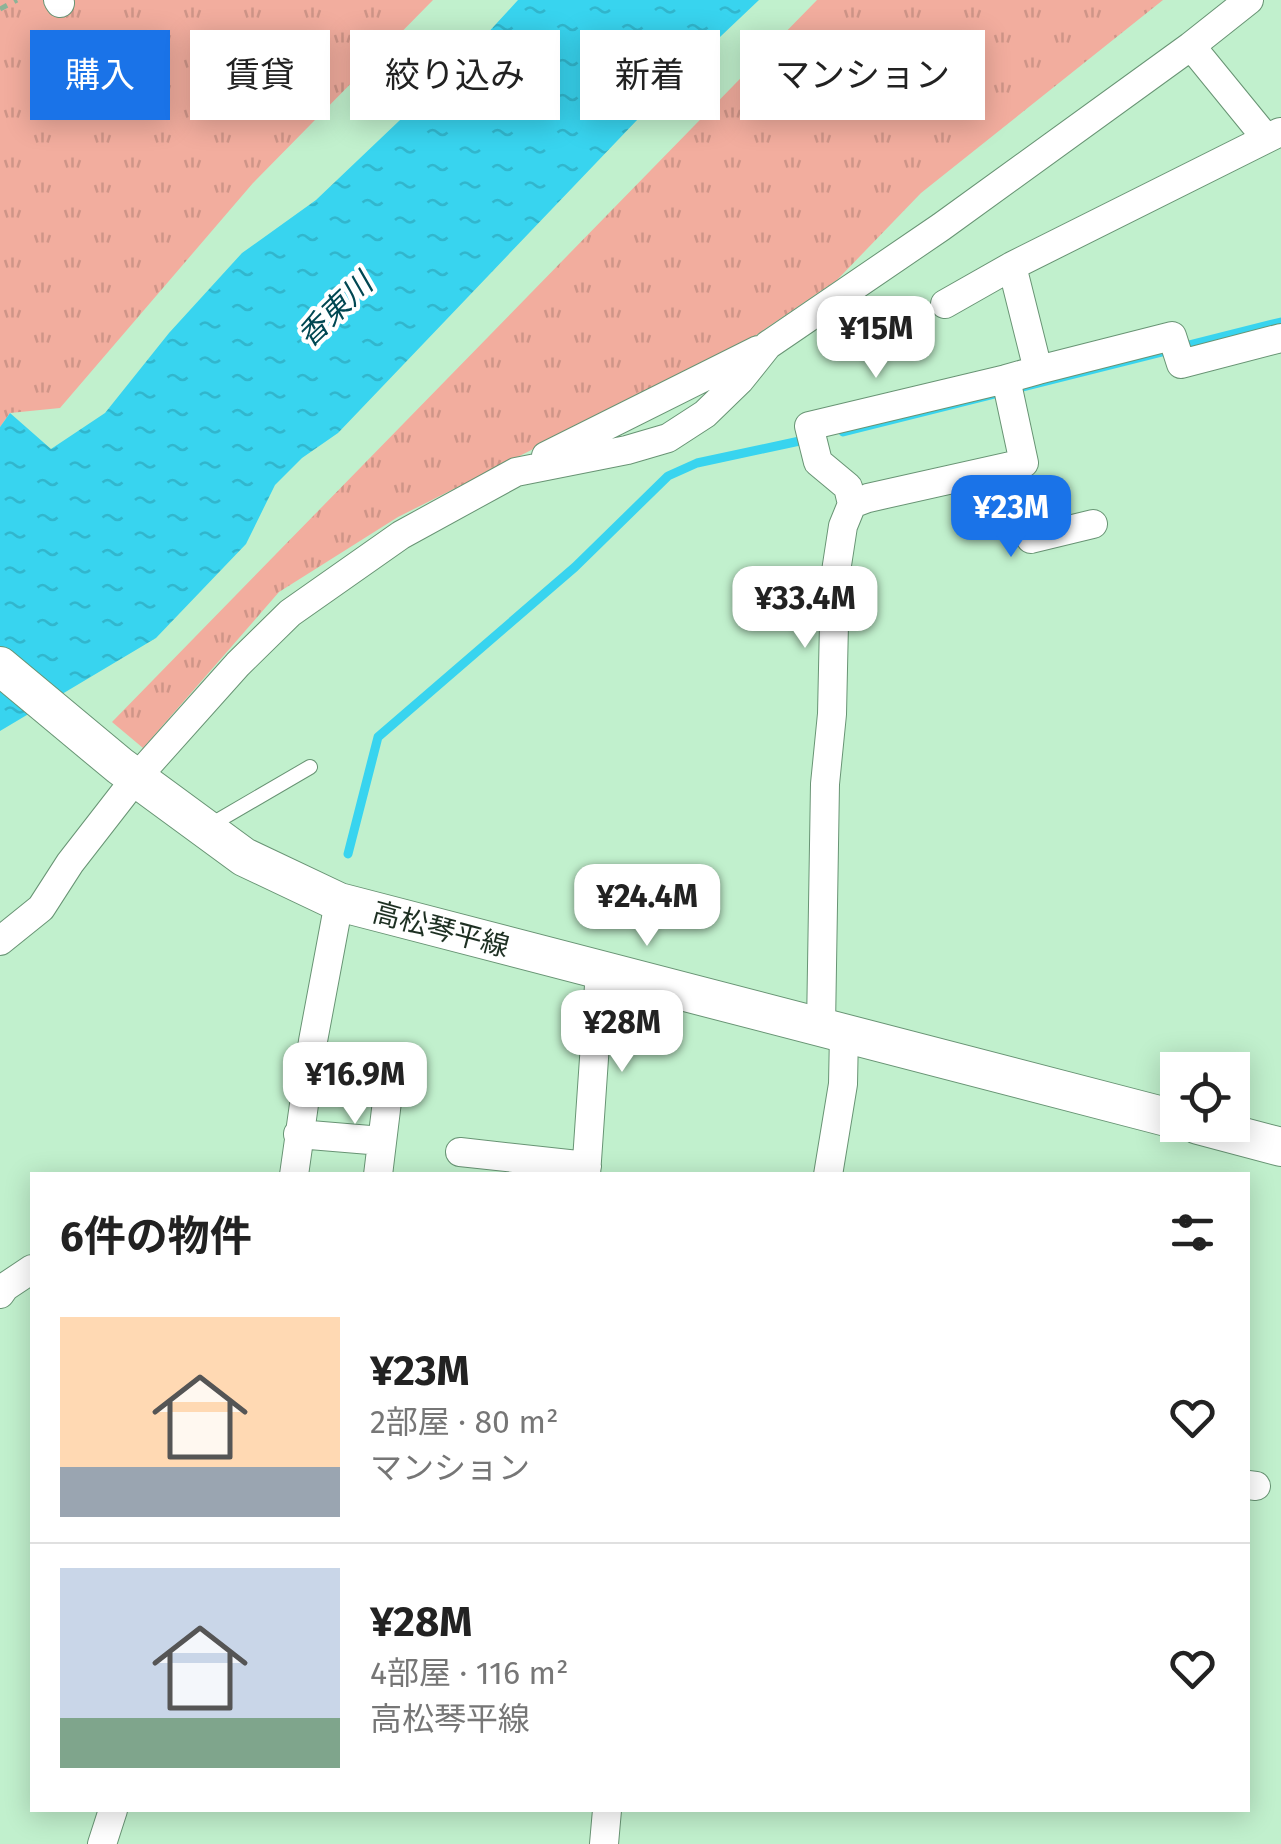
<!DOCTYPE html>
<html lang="ja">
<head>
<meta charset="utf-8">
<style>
	body { margin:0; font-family:"Fira Sans","Noto Sans JP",sans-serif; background:#f2f2f2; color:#222; height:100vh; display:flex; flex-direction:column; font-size:38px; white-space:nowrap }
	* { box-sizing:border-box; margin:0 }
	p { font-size:32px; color:#767676 }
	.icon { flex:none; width:55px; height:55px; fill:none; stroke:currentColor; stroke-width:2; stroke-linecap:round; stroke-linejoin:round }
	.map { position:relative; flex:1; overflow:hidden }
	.sheet { position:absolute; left:30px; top:1172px; width:1220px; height:640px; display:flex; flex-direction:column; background:#fff; border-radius:0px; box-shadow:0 5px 25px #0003 }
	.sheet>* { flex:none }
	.top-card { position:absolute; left:30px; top:30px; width:1222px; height:90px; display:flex; gap:20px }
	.tools { position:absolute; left:1160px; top:1052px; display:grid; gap:20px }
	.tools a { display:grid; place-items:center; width:90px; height:90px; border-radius:0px; background:#fff; box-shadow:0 5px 25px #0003; font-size:50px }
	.price { position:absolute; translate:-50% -85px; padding:0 22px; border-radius:20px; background:#fff; color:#222; font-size:32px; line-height:65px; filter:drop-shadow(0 2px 5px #0008) }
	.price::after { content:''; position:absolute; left:50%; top:60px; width:30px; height:22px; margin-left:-15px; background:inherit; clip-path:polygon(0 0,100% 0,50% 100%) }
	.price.on { background:#1a73e8; color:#fff }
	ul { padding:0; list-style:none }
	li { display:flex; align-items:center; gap:30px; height:250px; padding:0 30px }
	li+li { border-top:2px solid #e0e0e0 }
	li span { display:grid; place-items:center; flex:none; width:280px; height:200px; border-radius:0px; color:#555 }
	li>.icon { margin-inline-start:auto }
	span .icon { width:120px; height:120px; fill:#fffc; stroke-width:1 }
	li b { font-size:42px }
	h2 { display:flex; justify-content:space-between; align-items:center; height:120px; padding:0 30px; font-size:42px }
	.pill { padding:0 35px; border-radius:0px; background:#fff; box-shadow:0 5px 25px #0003; font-size:35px; line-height:90px }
	.pill.on { background:#1a73e8; color:#fff }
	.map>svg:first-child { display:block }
	.park { fill:url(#park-tufts) }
	.water { fill:url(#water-ripples) }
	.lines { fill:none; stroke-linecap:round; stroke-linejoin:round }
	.stream { stroke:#38d4ef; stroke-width:9 }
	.lane-casing { stroke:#689474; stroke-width:16 }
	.street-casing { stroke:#689474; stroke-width:30 }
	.secondary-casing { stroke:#689474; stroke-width:40 }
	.path { stroke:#8db397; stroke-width:5; stroke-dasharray:8 8; stroke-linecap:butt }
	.lane { stroke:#fff; stroke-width:14 }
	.street { stroke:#fff; stroke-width:28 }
	.secondary { stroke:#fff; stroke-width:38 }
	.labels { text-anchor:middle; stroke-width:8; stroke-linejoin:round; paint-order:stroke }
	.street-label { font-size:28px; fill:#1d2f22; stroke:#fff }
	.water-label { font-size:30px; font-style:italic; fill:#014752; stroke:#fff }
</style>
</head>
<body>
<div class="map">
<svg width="1281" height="1844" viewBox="0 0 1281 1844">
	<defs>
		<pattern id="park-tufts" width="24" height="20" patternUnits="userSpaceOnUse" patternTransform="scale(2.5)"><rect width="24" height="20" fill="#f2ad9e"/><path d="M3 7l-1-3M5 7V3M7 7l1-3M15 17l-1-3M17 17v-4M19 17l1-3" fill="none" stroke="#cf9588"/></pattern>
		<pattern id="water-ripples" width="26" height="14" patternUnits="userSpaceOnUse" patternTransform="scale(2.5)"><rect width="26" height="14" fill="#38d4ef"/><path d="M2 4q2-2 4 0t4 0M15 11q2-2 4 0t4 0" fill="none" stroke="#31b6cd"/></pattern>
	</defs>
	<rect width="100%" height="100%" fill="#c1f0cd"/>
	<!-- park -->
	<path class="park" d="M 0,0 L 433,0 L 253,183 L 60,408 L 10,413 L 0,427 Z
		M 817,0 L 1163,0 L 921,193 L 837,280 L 746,342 L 398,517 L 279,592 L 143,748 L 112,722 Z"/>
	<!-- water -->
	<path class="water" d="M 518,0 L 759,0 L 682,73 L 338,433 L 302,458 L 275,485 L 246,544 L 156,638 L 0,731 L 0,427 L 10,413 L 51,449 L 105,413 L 169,333 L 242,253 L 316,200 L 462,61 Z"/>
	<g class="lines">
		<!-- stream -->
		<path class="stream" d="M 843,432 L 1281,322
			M 348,854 L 378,737 L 575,567 L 668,476 L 697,463 L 809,439"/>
		<defs>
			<path id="lane" d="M 207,827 L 310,767"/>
			<path id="street" d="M 58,0 L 60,3
				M 1191,46 L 1249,0
				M 945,304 L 1012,266 L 1280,132
				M 1038,370 L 1172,336 L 1181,364 L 1281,338
				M 546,456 L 758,350
				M 1014,466 L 1031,539 L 1093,524
				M 852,504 L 848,487 L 818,462 L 809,426 L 1006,379
				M 0,941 L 41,908 L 70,863 L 136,778 L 238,664 L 290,613 L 401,535 L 516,472 L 627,450 L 668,438 L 705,414 L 740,380 L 768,345 L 941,227 L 1191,46 L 1266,138
				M 821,1027 L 825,784 L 832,714 L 835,578 L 843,526 L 852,504 L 868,498 L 1024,463 L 1006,379 L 1038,370 L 1012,266
				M 298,1134 L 382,1141
				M 460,1152 L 587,1166
				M 294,1175 L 313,1041 L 339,902
				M 378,1175 L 389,1085
				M 586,1175 L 600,971
				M 828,1175 L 843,1084 L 844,1034
				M 0,1294 L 5,1287 L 32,1269
				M 1248,1485 L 1256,1486
				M 102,1844 L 113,1810
				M 604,1844 L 607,1810"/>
			<path id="secondary" d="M 0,666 L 120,766 L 244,857 L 339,902 L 1178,1120
				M 1198,1125 L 1281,1147"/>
		</defs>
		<!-- lane casing -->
		<use href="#lane" class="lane-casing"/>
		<!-- street casing -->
		<use href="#street" class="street-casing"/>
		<!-- secondary casing -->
		<use href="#secondary" class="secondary-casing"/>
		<!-- path -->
		<path class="path" d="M 0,9 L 17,0"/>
		<!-- lane -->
		<use href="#lane" class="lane"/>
		<!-- street -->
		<use href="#street" class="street"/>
		<!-- secondary -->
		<use href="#secondary" class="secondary"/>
	</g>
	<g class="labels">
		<!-- street labels -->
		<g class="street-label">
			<text transform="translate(441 929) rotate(15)" y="10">高松琴平線</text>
		</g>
		<!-- water labels -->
		<g class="water-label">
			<text transform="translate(335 310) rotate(-44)" y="10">香東川</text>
		</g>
	</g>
</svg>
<div class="tools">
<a><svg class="icon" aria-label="locate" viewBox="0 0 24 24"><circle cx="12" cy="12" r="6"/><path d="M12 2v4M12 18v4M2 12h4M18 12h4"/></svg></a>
</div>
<b class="price" style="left:876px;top:381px">¥15M</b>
<b class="price on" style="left:1011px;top:560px">¥23M</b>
<b class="price" style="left:805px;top:651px">¥33.4M</b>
<b class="price" style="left:647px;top:949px">¥24.4M</b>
<b class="price" style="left:622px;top:1075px">¥28M</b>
<b class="price" style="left:355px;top:1127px">¥16.9M</b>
<div class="top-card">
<a class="pill on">購入</a>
<a class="pill">賃貸</a>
<a class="pill">絞り込み</a>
<a class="pill">新着</a>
<a class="pill">マンション</a>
</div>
<section class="sheet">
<h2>6件の物件<svg class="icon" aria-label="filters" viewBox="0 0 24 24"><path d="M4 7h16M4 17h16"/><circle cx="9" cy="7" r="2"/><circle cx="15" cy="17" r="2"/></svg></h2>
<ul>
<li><span style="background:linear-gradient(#ffd9b3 75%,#9aa5b1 0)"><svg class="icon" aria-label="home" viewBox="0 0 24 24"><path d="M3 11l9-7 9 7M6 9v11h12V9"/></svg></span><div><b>¥23M</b><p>2部屋 · 80 m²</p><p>マンション</p></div><svg class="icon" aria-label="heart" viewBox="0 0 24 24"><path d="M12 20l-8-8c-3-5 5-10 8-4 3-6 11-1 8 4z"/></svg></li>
<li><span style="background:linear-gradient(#c9d6e8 75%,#7fa58c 0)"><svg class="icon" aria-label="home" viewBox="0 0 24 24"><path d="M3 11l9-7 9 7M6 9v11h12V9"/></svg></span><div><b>¥28M</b><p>4部屋 · 116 m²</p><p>高松琴平線</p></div><svg class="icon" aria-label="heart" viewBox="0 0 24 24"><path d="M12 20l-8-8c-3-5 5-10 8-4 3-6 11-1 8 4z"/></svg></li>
</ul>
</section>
</div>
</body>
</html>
